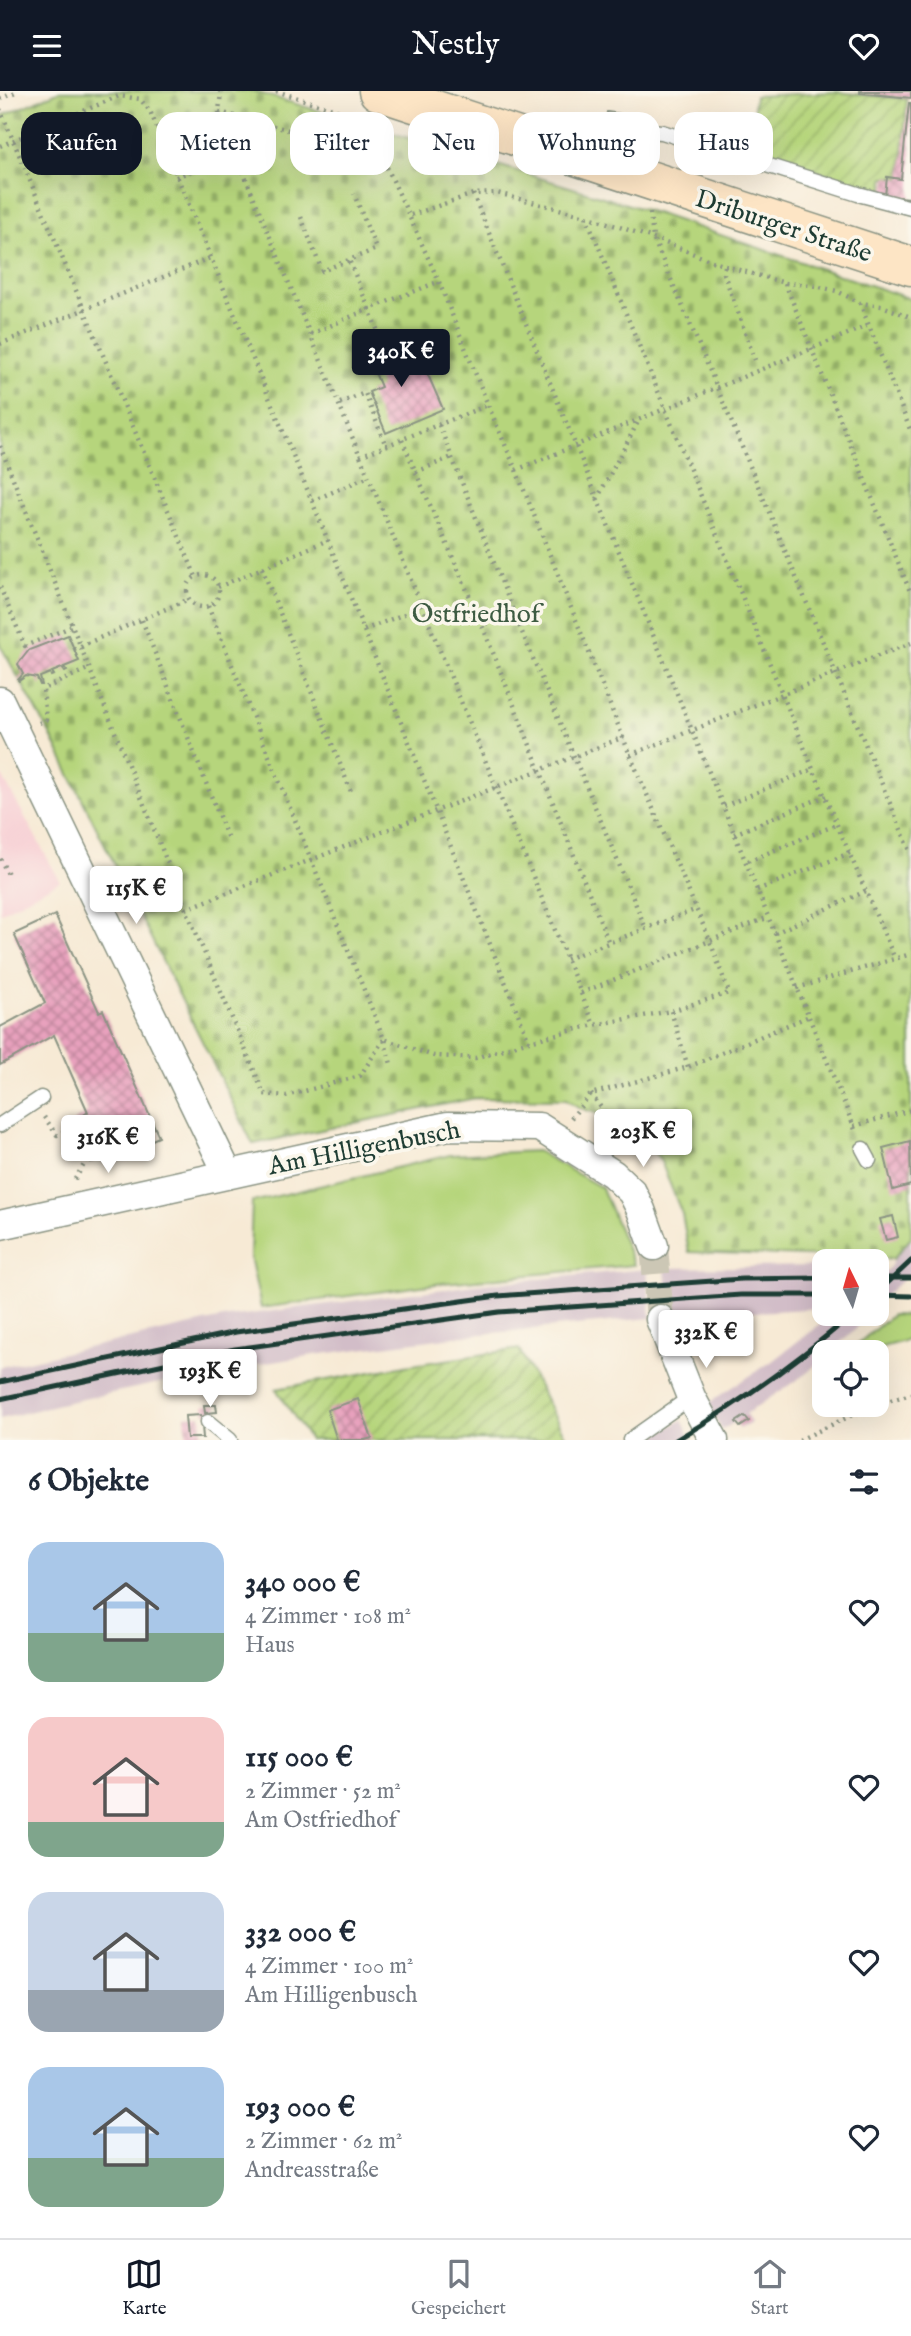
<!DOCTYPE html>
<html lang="de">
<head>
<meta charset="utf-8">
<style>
	body { margin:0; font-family:"IM FELL English",serif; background:#f2f2f3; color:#1f2937; height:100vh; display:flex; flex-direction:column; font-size:26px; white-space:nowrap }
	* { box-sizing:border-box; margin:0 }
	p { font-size:23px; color:#747a83 }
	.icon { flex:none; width:38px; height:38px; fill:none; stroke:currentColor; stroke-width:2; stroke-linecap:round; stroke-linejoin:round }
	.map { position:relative; height:1349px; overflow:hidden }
	.sheet { display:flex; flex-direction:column; background:#fff; flex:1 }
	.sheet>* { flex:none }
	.top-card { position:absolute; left:21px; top:21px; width:870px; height:63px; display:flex; gap:14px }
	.needle { width:46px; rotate:355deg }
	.buttons { position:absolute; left:812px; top:1158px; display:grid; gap:14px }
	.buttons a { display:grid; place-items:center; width:77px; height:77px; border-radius:14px; background:#fff; box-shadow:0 7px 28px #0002; font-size:35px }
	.price { position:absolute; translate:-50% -60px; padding:0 16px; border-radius:7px; background:#fff; color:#222; font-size:23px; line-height:46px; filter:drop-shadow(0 2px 4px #0008) }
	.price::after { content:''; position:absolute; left:50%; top:42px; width:21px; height:16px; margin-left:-10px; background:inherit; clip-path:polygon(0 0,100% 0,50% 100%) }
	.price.on { background:#111827; color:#fff }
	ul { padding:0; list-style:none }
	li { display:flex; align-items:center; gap:21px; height:175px; padding:0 28px }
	li span { display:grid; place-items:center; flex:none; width:196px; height:140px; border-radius:21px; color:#555 }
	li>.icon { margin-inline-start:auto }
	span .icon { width:84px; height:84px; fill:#fffc; stroke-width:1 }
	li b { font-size:30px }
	h2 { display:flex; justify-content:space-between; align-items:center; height:84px; padding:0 28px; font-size:30px }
	.tag { padding:0 24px; border-radius:21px; background:#fff; box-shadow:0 7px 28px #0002; font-size:24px; line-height:63px }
	.tag.on { background:#111827; color:#fff }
	header { display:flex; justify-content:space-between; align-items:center; height:91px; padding:0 28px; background:#111827; color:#fff; font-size:32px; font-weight:600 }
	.dock { display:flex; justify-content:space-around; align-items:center; height:98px; border-top:2px solid #e0e1e3; background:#fff; font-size:19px; color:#747a83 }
	.dock a { display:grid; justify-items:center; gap:4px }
	.dock .on { color:#111827 }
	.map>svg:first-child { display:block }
	.built { fill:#f7cfd4 }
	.railway { fill:#d2bdc8 }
	.grass { fill:#b6d57c; stroke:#6a8958; stroke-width:2 }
	.cemetery { fill:url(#cemetery-stones); stroke:#6a8958; stroke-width:2 }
	.garden { fill:url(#garden-furrows); stroke:#6a8958; stroke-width:2 }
	.building { fill:url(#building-cross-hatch) }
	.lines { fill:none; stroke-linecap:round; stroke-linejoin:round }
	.minor-tunnel { stroke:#ccc7b5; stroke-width:28; stroke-dasharray:28 14; stroke-linecap:butt }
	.service-casing { stroke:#8b9484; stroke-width:17 }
	.minor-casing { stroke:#8b9484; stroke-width:31 }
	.secondary-casing { stroke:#8b9484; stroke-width:41 }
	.path { stroke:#8b9484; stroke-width:4.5; stroke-dasharray:2 5; stroke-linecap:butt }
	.service { stroke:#fff; stroke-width:14 }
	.minor { stroke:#fff; stroke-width:28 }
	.secondary { stroke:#fde5c5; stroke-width:38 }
	.rail { stroke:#1f3d34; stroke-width:5 }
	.labels { text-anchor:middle; stroke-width:7; stroke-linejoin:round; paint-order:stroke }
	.street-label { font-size:26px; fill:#1f3d34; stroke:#fbf7ec }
	.park-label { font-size:26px; fill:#3d5b42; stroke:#fbf7ec }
</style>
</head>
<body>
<header><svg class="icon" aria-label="menu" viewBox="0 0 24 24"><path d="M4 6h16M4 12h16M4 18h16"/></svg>Nestly<svg class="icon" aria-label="heart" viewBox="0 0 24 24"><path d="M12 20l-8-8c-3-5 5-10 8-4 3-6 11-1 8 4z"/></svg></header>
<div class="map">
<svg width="911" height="1349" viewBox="0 0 911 1349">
	<defs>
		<pattern id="cemetery-stones" width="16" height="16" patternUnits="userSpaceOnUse" patternTransform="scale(1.75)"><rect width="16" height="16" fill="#b6d57c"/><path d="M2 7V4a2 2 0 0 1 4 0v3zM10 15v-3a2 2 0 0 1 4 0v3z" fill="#93ae66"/></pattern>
		<pattern id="garden-furrows" width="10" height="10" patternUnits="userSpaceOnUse" patternTransform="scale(1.75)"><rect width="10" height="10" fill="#b6d57c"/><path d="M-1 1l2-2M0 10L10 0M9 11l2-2" fill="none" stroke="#93ae66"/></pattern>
		<pattern id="building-cross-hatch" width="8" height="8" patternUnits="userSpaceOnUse" patternTransform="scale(1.75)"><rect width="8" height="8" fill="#e8a1bd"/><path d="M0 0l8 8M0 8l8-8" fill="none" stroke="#bb849a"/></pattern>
	</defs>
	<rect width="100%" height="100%" fill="#fbf7ec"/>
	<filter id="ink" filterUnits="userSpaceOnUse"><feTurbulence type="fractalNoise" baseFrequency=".0143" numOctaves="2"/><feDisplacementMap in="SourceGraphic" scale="14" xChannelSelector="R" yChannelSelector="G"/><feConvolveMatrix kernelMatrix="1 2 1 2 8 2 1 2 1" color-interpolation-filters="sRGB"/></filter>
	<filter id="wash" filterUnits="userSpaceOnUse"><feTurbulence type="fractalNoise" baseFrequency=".00686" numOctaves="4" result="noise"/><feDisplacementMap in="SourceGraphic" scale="28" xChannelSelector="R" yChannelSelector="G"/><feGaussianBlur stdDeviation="1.57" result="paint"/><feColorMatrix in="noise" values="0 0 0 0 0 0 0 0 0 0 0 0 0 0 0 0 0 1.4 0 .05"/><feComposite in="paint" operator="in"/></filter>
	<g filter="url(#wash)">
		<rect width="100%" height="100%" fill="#f7ead5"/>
		<!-- built -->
		<path class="built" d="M 0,681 L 60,790 L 0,822 Z"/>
		<!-- railway -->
		<path class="railway" d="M 911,1147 L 911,1181 L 877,1212 L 877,1188 L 891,1175 L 893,1168 Z
			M 824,1175 L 824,1217 L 669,1226 L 665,1177 Z
			M 647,1178 L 651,1227 L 461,1245 L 314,1264 L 212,1281 L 59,1313 L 0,1328 L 0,1276 L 228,1226 L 483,1193 Z
			M 833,1223 L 868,1223 L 866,1228 L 829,1262 L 824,1262 L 824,1266 L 807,1282 L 746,1323 L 751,1331 L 740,1338 L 735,1331 L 722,1339 L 707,1313 L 771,1271 Z
			M 682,1329 L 692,1349 L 647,1349 Z"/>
		<!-- grass -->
		<path class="grass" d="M 537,1060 L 602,1097 L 634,1174 L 443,1192 L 261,1217 L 250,1165 L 252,1111 L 450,1064 Z
			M 892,1224 L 911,1225 L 911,1248 L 860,1262 L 847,1262 Z"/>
		<!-- cemetery -->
		<path class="cemetery" d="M 60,0 L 253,0 L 649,120 L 911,208 L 911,1147 L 893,1168 L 689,1161 L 682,1123 L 660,1068 L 631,1034 L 581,1017 L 566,1008 L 475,1007 L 253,1053 L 50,643 L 0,554 L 0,26 Z"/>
		<!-- garden -->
		<path class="garden" d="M 836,1 L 907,8 L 901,87 L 884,86 L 884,100 L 750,60 L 755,5 Z
			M 519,1258 L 567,1349 L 310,1349 L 276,1298 L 405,1275 Z"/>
		<g id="blocks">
			<!-- building -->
			<path class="building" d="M 860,0 L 911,0 L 911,7 L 860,2 Z
				M 909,12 L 911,12 L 911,107 L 885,105 L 887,86 L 901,88 Z
				M 607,21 L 622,23 L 620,36 L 605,33 Z
				M 402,251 L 414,281 L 425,277 L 443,318 L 386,342 L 369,301 L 381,296 L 368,265 Z
				M 68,544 L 79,570 L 64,576 L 67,580 L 65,581 L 62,577 L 52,581 L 54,584 L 51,585 L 50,582 L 40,586 L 42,594 L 40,594 L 37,587 L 26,585 L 19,590 L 18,589 L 23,583 L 18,573 L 29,559 Z
				M 55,824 L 99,921 L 103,919 L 159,1046 L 109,1068 L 108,1067 L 91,1071 L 73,1031 L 88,1021 L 54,944 L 0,974 L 0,936 L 45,912 L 14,843 Z
				M 910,1050 L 911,1094 L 893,1099 L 883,1057 Z
				M 893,1125 L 898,1146 L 886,1149 L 880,1128 Z
				M 358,1308 L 372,1347 L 365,1349 L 337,1349 L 327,1319 Z
				M 204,1314 L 216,1314 L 217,1321 L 205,1322 Z
				M 201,1324 L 203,1347 L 187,1347 L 185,1325 Z
				M 745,1325 L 749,1330 L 740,1336 L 736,1331 Z"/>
		</g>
	</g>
	<g filter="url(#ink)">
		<use href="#blocks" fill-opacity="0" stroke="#8b9484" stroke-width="2"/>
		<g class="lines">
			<!-- minor-tunnel -->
			<path class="minor-tunnel" d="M 654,1155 L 660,1228"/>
			<defs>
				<path id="service" d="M 593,68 L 616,38 L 662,41 L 858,103 L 911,117
					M 0,1034 L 41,1007
					M 863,1058 L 869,1069
					M 208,1331 L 230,1349
					M 630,1349 L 691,1306"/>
				<path id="minor" d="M 0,610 L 228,1083
					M 0,1134 L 448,1035 L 539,1036 L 613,1083 L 632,1101 L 641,1119 L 654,1155
					M 660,1228 L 691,1306 L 714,1349"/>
				<path id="secondary" d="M 378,0 L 911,175"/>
			</defs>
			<!-- service casing -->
			<use href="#service" class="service-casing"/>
			<!-- minor casing -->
			<use href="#minor" class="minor-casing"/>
			<!-- secondary casing -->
			<use href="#secondary" class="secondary-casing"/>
			<!-- path -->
			<path class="path" d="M 221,0 L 219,21 L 381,63 L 439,191 L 488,314 L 516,379 L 630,664 L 710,850 L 729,902 L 671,920 L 594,934 L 529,950 L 475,967 L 434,965 L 384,948
				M 276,0 L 358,26
				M 0,8 L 18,0
				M 0,18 L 196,486
				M 219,22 L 594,934
				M 0,55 L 119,5 L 140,8 L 150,20 L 312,410 L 529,950
				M 176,86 L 235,62
				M 473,103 L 856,1041
				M 650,122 L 653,147 C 742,351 824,557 911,762
				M 411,124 L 473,103 L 497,102 L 586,125 L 653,147 L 725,175 L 785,192 L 811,194 L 837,200 L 860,212 L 882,215 L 911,226
				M 586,125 L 813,678 L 895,868
				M 301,126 L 322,180 L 376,158 L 354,103
				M 725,175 L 724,183 L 755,269
				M 785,192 L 911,503
				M 860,212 L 911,341
				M 311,243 L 369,218 L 349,169
				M 0,253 L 210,167
				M 385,258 L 369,218 L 438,191
				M 340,312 L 365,302 L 386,355
				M 439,334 L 514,522 L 482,534
				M 402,349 L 482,534 L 609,852
				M 0,355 L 186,818 L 264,1003 L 286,1005 L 360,985 L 384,948
				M 360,365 L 488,314
				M 516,379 L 867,235
				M 416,381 L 452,366
				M 597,408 L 639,329
				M 312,410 L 369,385
				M 262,477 L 352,703
				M187 500a16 16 0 1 1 32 0a16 16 0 1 1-32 0Z
				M 0,496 L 25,555 L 73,535
				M 218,496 L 328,449
				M 208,515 L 384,948 L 391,973
				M 514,522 L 646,838
				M 142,529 L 228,748
				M 364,539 L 422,516
				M 74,558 L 189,508
				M 39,632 L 46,629 L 43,598 L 90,577
				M 630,664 L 911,552
				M 724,715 L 813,678
				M 734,743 L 826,705
				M 0,768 L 8,783
				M 748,770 L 838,733
				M 757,799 L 850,762
				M 186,818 L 624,646
				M 775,842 L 866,800
				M 566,868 L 697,818
				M 797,897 L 911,863
				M 581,902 L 769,826
				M 671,920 L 688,976
				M 591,1003 L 611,1030 L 621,1057
				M 44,1026 L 57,1044 L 73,1035 L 87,1069 L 73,1091
				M 571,1027 L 591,1003 L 688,976 L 807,926
				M 854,1035 L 911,1019
				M 877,1313 L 911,1303
				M 799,1349 L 874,1314"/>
			<!-- service -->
			<use href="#service" class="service"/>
			<!-- minor -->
			<use href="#minor" class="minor"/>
			<!-- secondary -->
			<use href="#secondary" class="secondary"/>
			<!-- rail -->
			<path class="rail" d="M 877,1187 L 911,1187
				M 877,1202 L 911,1170
				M 877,1204 L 911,1205
				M 0,1291 L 236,1241 L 498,1205 L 742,1188 L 824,1187
				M 0,1308 L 235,1258 L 499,1221 L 741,1204 L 824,1204
				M 676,1349 C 738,1313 798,1270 853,1223"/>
		</g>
	</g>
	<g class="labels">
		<!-- street labels -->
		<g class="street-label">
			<text transform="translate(784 134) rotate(18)" y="9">Driburger Straße</text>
			<text transform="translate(364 1056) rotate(-11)" y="9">Am Hilligenbusch</text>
		</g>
		<!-- park labels -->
		<g class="park-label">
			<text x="476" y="531">Ostfriedhof</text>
		</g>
	</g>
</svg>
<div class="buttons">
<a><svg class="needle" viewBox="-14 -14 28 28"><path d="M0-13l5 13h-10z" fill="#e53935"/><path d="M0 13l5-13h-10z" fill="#747a83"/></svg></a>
<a><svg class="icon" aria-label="locate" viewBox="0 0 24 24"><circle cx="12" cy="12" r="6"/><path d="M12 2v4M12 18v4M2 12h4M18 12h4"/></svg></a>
</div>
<b class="price on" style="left:401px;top:298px">340K €</b>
<b class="price" style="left:136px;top:835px">115K €</b>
<b class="price" style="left:643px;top:1078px">203K €</b>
<b class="price" style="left:108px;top:1084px">316K €</b>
<b class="price" style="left:706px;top:1279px">332K €</b>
<b class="price" style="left:210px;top:1318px">193K €</b>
<div class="top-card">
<a class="tag on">Kaufen</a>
<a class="tag">Mieten</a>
<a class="tag">Filter</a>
<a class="tag">Neu</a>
<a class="tag">Wohnung</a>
<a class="tag">Haus</a>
</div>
</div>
<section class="sheet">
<h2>6 Objekte<svg class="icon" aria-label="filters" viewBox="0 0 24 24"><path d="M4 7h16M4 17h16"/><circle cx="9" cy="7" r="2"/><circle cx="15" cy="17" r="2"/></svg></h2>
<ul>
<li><span style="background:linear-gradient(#a9c7e8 65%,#7fa58c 0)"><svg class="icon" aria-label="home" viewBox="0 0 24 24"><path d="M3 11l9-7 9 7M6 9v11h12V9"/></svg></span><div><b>340 000 €</b><p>4 Zimmer · 108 m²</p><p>Haus</p></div><svg class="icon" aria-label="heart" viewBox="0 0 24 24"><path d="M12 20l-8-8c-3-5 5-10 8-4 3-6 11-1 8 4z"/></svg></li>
<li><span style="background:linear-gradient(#f6c9c9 75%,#7fa58c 0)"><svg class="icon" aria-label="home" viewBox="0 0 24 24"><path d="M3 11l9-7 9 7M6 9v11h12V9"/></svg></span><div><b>115 000 €</b><p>2 Zimmer · 52 m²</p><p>Am Ostfriedhof</p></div><svg class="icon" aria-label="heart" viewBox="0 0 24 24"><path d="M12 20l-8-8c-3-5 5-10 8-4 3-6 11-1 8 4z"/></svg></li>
<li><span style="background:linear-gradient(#c9d6e8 70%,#9aa5b1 0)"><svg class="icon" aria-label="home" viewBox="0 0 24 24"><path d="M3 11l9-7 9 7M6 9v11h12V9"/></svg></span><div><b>332 000 €</b><p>4 Zimmer · 100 m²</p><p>Am Hilligenbusch</p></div><svg class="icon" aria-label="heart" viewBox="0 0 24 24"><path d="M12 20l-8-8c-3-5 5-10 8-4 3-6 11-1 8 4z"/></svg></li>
<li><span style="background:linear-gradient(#a9c7e8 65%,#7fa58c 0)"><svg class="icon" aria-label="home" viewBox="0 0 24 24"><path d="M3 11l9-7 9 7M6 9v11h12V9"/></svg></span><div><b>193 000 €</b><p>2 Zimmer · 62 m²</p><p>Andreasstraße</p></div><svg class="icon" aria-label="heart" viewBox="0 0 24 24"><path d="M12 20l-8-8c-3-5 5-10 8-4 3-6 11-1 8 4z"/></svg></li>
</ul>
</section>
<nav class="dock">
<a class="on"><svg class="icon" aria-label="map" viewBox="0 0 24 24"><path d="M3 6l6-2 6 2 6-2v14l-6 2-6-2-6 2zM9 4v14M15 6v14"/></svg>Karte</a>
<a><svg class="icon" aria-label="saved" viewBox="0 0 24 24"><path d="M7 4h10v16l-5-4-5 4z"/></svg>Gespeichert</a>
<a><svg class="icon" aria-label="home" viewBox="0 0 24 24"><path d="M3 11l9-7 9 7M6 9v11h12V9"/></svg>Start</a>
</nav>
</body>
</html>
